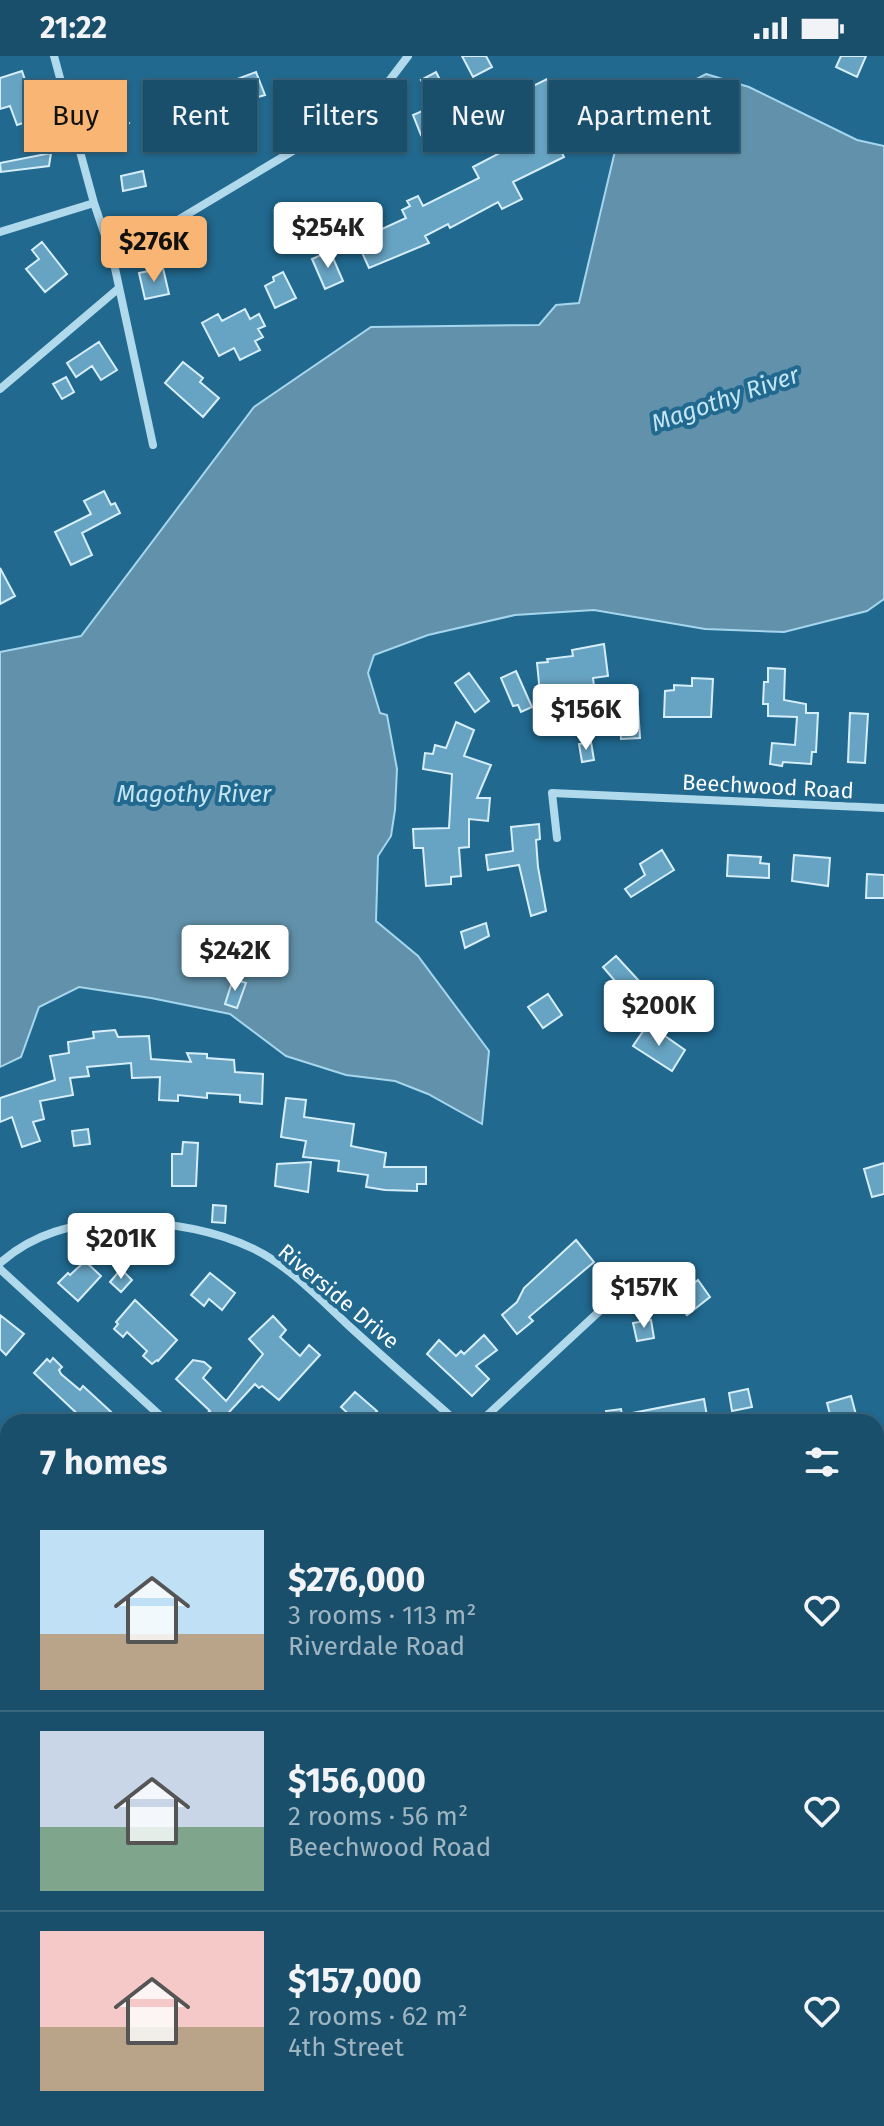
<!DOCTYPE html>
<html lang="en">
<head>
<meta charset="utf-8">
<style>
	body { margin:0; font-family:"Fira Sans",sans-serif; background:#225671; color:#f1f3f6; height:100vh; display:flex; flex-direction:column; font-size:30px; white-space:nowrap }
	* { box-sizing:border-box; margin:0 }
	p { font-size:26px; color:#9fb5c1 }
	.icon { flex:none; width:44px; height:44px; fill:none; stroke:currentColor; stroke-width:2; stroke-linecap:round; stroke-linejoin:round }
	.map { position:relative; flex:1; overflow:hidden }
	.drawer { position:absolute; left:0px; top:1358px; width:884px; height:712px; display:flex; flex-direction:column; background:#194f6b; border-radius:24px 24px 0 0; box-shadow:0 2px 6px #0004,0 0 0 2px #37667e }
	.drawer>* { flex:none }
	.top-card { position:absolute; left:24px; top:24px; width:836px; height:72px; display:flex; gap:16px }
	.price { position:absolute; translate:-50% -68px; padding:0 18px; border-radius:8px; background:#fff; color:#222; font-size:26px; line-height:52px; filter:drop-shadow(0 2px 4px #0008) }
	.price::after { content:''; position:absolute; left:50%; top:48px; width:24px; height:18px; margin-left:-12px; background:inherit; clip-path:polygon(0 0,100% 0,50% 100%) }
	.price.selected { background:#f8b573; color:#111 }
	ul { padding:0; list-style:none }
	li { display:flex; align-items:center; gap:24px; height:200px; padding:0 40px }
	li+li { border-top:2px solid #37667e }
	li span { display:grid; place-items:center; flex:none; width:224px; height:160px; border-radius:0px; color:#555 }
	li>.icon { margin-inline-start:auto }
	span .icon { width:96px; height:96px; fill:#fffc; stroke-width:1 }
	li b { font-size:34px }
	h2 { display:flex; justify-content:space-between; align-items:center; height:96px; padding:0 40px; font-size:34px }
	.tag { padding:0 28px; border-radius:0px; background:#194f6b; box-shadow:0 2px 6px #0004,0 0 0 2px #37667e; font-size:28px; line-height:72px }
	.tag.selected { background:#f8b573; color:#111 }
	.status { display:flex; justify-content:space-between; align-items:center; height:56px; padding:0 40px; background:#194f6b; direction:ltr }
	.status svg { height:22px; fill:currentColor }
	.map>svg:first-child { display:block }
	.water { fill:#6292ab; stroke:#a5d6ed; stroke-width:2 }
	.building { fill:#67a3c2; stroke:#d6eef9; stroke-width:2 }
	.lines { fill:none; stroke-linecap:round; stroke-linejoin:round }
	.street { stroke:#b1d9ec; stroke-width:8 }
	.labels { text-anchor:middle; stroke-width:8; stroke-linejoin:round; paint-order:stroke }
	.street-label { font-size:22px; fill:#fff; stroke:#21698f }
	.water-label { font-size:24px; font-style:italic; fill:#c4e5f4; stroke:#21698f }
</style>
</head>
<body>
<div class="status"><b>21:22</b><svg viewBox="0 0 49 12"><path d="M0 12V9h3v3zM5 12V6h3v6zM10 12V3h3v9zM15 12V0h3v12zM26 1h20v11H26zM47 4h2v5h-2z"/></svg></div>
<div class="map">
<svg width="884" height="2070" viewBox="0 0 884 2070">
	<rect width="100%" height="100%" fill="#21698f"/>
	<!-- water -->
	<path class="water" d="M 706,18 L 749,31 L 857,84 L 884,90 L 884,543 L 867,555 L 784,576 L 705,573 L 594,554 L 515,559 L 428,579 L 374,599 L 368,617 L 380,657 L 387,659 L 397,713 L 395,754 L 391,780 L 378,800 L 376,865 L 418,900 L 489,995 L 482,1068 L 428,1038 L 395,1025 L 346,1019 L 286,1000 L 230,958 L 151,942 L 79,931 L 39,951 L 21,1001 L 0,1011 L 0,596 L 81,580 L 254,351 L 371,271 L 539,269 L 556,249 L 579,247 L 624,57 L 654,28 L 687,28 Z"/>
	<!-- building -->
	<path class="building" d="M 462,0 L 486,0 L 492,11 L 473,21 Z
		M 841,0 L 866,0 L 857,21 L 836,11 Z
		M 22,15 L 38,62 L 17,69 L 10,50 L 0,53 L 0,22 Z
		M 256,16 L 265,39 L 245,45 L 243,39 L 227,45 L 221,29 Z
		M 436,16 L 458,59 L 421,79 L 413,59 L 434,50 L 421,24 Z
		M 547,23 L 550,30 L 555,27 L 577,71 L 555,83 L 564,101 L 513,126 L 522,143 L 502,153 L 498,146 L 450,172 L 448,168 L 425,180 L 429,187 L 369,212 L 360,192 L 365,190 L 358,176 L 377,168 L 380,174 L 406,162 L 402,154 L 410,150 L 407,145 L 418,140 L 423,150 L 479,122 L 473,111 L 513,90 L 508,80 L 529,70 L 518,49 L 529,43 L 525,34 Z
		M 108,50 L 129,67 L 119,77 L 98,57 Z
		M 51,97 L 49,110 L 1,116 L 0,107 Z
		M 143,115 L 146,130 L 123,135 L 121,120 Z
		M 42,186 L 67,218 L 45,236 L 26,213 L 39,203 L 32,194 Z
		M 330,195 L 343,225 L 325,233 L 312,203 Z
		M 163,212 L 169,238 L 145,243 L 139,217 Z
		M 283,216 L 296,242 L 275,252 L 265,230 L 274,225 L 273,221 Z
		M 245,253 L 250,263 L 259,258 L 265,270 L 258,273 L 263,281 L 255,285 L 260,294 L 240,304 L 234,292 L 219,300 L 202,267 L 218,258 L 222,265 Z
		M 99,286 L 117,314 L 101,324 L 92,310 L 76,321 L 67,307 Z
		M 183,306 L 203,322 L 200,326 L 219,342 L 203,361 L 165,327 Z
		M 66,321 L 74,336 L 62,343 L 53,328 Z
		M 104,435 L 111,449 L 115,447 L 120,457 L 82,477 L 92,499 L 71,509 L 55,476 L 91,458 L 84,445 Z
		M 0,512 L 15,540 L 0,548 Z
		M 604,588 L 608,620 L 593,622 L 594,630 L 567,634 L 571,668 L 549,671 L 546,645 L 541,647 L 537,607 L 548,606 L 547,603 L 573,600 L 572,594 Z
		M 768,612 L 785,613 L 784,644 L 806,648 L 806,657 L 818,657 L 816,696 L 812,696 L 811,708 L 783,706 L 782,710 L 770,708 L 772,687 L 795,689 L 797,661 L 768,660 L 768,648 L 763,648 L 764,626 L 768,626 Z
		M 516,615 L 532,651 L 521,656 L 518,649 L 513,650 L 501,622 Z
		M 469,617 L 489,645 L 475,656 L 455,627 Z
		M 692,622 L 713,623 L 711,661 L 664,661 L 665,635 L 674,634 L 674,629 L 692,630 Z
		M 638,650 L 640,682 L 621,683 L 619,651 Z
		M 850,657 L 868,658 L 865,707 L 848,706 Z
		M 456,666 L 474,674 L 464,700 L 491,709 L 477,742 L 490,742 L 488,765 L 469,763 L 469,791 L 459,792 L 461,820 L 451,821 L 451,828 L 426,830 L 423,792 L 414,792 L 413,773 L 449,772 L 452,718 L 423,713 L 425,697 L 433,698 L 435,689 L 446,692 Z
		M 591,686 L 594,704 L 582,706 L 579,688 Z
		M 539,768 L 540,783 L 536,784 L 538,811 L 546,855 L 531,860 L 519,809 L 488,814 L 486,799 L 513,795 L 511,771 Z
		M 662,794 L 674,814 L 631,841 L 625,833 L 645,819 L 640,808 Z
		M 728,799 L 761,801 L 760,807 L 769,808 L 769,822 L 727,820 Z
		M 794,799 L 830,802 L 828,830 L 792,825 Z
		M 867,818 L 884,819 L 884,842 L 866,842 Z
		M 486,867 L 489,880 L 465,892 L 461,876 Z
		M 616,900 L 640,926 L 627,939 L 603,911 Z
		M 233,923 L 246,927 L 237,952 L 225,948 Z
		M 548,938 L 562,959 L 543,972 L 528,951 Z
		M 624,939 L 637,948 L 626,963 L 612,953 Z
		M 648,968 L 685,994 L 672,1015 L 633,990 Z
		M 115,974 L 118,981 L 149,980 L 151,1003 L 191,1006 L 187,997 L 207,998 L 207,1002 L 234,1004 L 235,1016 L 263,1018 L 262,1048 L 240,1046 L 240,1039 L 207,1037 L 207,1042 L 178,1039 L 178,1045 L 159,1044 L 160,1021 L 132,1022 L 131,1007 L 87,1011 L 89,1020 L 70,1022 L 73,1039 L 40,1045 L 44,1063 L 33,1066 L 40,1085 L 22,1091 L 12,1061 L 0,1066 L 0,1042 L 55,1024 L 50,1000 L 69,997 L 68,986 L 94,982 L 93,976 Z
		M 286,1042 L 306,1044 L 304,1061 L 354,1068 L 351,1090 L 386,1097 L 384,1111 L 426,1111 L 426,1128 L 417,1128 L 417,1135 L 385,1134 L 366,1131 L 368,1119 L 338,1115 L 339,1105 L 303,1101 L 306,1085 L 281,1081 Z
		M 88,1073 L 90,1088 L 74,1090 L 72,1075 Z
		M 183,1086 L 198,1087 L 196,1130 L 172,1130 L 172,1098 L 182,1098 Z
		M 311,1106 L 308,1136 L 275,1130 L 277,1108 Z
		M 884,1107 L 884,1138 L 872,1141 L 864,1113 Z
		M 213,1149 L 226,1150 L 225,1167 L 212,1166 Z
		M 576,1184 L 594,1206 L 529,1261 L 533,1265 L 517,1278 L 502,1259 L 517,1246 L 524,1232 Z
		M 85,1205 L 101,1220 L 78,1245 L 58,1227 L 68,1217 L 70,1219 Z
		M 121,1213 L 132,1224 L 121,1236 L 110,1226 Z
		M 210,1217 L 235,1237 L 222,1254 L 209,1243 L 204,1250 L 191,1239 Z
		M 698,1224 L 710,1241 L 687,1259 L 674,1243 Z
		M 135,1244 L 177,1284 L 158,1305 L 157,1304 L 152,1308 L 143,1300 L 147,1295 L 127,1276 L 123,1281 L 114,1273 L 118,1268 L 116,1266 Z
		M 0,1259 L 24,1278 L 6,1299 L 0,1293 Z
		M 273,1260 L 286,1274 L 280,1281 L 300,1300 L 309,1289 L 320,1299 L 279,1344 L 262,1330 L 259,1332 L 255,1328 L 220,1366 L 214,1366 L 206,1358 L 210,1355 L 176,1323 L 193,1304 L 204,1306 L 211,1312 L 203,1322 L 226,1345 L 263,1298 L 249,1283 Z
		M 651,1264 L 654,1282 L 637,1285 L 633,1267 Z
		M 484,1279 L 497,1294 L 476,1310 L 489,1323 L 472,1340 L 427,1298 L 439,1284 L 456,1300 L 461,1295 L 464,1298 Z
		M 53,1302 L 62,1311 L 59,1314 L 61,1318 L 80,1334 L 83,1330 L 122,1366 L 86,1366 L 34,1317 L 47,1303 L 50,1306 Z
		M 748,1333 L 752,1351 L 732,1355 L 729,1337 Z
		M 355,1336 L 377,1355 L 367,1366 L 357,1366 L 341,1351 Z
		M 851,1340 L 858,1366 L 832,1366 L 827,1347 Z
		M 704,1343 L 707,1360 L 678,1366 L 608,1366 L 606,1355 L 621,1353 L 622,1359 Z"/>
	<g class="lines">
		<!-- street -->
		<path class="street" d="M 54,0 L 94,147 L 113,203 L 153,389
			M 0,176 L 94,147
			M 113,203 L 356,57 L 386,29 L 408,0
			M 0,333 L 119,232
			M 557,782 L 552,737 L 884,752
			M 0,1207 C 34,1177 74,1167 117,1166 C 162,1166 213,1173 254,1193 C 289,1210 319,1242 348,1269 C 384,1302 421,1334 457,1366
			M 0,1213 L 167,1366
			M 480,1366 L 619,1237
			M 0,1533 L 8,1532
			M 876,1561 L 884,1560
			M 876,1684 L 884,1711
			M 0,1739 L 8,1737
			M 876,1765 L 884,1763
			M 0,1945 L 8,1943
			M 876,1963 L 884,1961
			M 392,2062 L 393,2070
			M 608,2062 L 610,2070
			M 807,2062 L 808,2070
			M 341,2070 L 382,2062"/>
	</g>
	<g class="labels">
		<!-- street labels -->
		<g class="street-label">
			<text transform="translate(768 730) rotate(3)" y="8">Beechwood Road</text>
			<text transform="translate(339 1240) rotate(40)" y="8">Riverside Drive</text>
		</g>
		<!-- water labels -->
		<g class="water-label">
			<text transform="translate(725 343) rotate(-19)" y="8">Magothy River</text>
			<text x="194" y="746">Magothy River</text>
		</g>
	</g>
</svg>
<b class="price" style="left:328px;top:214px">$254K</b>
<b class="price selected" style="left:154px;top:228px">$276K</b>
<b class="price" style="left:586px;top:696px">$156K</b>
<b class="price" style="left:235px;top:937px">$242K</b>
<b class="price" style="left:659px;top:992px">$200K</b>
<b class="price" style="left:121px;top:1225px">$201K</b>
<b class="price" style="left:644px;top:1274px">$157K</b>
<div class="top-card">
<a class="tag selected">Buy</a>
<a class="tag">Rent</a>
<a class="tag">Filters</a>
<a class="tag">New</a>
<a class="tag">Apartment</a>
</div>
<section class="drawer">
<h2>7 homes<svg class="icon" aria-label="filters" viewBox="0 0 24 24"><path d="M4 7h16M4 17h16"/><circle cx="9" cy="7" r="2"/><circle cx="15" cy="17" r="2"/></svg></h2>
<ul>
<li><span style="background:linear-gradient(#bfe0f5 65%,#b9a48a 0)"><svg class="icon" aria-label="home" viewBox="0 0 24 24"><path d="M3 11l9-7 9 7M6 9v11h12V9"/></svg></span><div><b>$276,000</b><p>3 rooms · 113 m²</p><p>Riverdale Road</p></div><svg class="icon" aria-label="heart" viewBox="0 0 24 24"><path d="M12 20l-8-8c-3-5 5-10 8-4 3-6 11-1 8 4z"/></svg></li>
<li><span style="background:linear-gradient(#c9d6e8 60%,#7fa58c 0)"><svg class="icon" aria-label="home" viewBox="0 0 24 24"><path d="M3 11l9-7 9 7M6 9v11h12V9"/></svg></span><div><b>$156,000</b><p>2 rooms · 56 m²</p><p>Beechwood Road</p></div><svg class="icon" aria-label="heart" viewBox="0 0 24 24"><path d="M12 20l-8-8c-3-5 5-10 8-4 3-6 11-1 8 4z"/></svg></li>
<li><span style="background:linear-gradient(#f6c9c9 60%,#b9a48a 0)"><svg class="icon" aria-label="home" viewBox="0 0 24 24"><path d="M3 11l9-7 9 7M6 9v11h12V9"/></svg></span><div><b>$157,000</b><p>2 rooms · 62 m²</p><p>4th Street</p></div><svg class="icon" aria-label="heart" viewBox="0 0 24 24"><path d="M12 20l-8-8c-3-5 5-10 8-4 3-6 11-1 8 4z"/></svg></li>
</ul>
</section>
</div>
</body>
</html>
